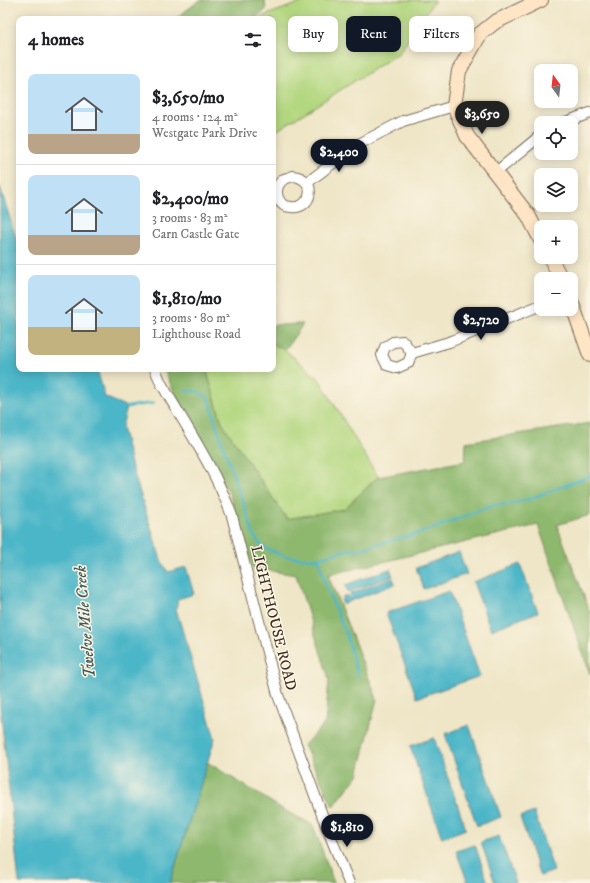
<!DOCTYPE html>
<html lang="en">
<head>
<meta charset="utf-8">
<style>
	body { margin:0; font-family:"IM FELL DW Pica",serif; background:#f6f6f6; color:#202124; height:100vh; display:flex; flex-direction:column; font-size:15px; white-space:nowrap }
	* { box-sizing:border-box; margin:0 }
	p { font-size:13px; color:#757577 }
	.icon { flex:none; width:22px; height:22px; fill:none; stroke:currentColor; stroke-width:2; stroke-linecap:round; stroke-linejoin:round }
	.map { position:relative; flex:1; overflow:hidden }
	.sheet { position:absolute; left:16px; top:16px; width:260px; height:356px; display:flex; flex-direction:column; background:#fff; border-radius:8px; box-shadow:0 2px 10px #0003 }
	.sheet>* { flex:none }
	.top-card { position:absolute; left:288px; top:16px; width:242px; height:36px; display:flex; gap:8px }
	.needle { width:26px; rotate:345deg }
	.tools { position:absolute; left:534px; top:64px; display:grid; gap:8px }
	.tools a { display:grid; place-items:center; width:44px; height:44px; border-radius:8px; background:#fff; box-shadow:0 2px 10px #0003; font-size:20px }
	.price { position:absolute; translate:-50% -34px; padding:0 9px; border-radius:14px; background:#111827; color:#fff; font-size:13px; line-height:26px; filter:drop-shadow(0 1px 2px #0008) }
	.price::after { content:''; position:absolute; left:50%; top:24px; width:12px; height:9px; margin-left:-6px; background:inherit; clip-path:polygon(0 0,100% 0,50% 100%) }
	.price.selected { background:#222; color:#fff }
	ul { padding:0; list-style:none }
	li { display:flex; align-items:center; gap:12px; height:100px; padding:0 12px }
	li+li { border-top:1px solid #e0e0e0 }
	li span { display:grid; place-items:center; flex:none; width:112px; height:80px; border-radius:8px; color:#555 }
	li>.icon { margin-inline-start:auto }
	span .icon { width:48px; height:48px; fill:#fffc; stroke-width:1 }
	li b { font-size:17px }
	h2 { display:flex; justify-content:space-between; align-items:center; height:48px; padding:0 12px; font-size:17px }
	.chip { padding:0 14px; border-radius:8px; background:#fff; box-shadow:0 2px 10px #0003; font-size:14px; line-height:36px }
	.chip.selected { background:#111827; color:#fff }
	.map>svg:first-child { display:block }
	.green { fill:#b3d780; stroke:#77804f }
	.forest { fill:#8eb86e; stroke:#647146 }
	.water { fill:#4bb6c8; stroke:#437073 }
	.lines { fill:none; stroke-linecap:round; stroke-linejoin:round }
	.stream { stroke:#4bb6c8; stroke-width:2.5 }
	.street-casing { stroke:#7a6c5a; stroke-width:12 }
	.secondary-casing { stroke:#7a6c5a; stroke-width:16 }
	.street { stroke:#fff; stroke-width:10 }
	.secondary { stroke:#fee5c5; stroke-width:14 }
	.labels { text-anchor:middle; stroke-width:3; stroke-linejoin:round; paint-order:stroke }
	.street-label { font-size:15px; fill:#3b2a1e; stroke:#fcf5e5 }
	.water-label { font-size:16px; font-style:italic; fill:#415b5a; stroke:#fcf5e5 }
</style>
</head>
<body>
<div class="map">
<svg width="590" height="883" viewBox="0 0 590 883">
	<rect width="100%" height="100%" fill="#fcf5e5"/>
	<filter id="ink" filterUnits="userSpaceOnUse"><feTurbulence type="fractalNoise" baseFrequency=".025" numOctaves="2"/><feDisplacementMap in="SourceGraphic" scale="8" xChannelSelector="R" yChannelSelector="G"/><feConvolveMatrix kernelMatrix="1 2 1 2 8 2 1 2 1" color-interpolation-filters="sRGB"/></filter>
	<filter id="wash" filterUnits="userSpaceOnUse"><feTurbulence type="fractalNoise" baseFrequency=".012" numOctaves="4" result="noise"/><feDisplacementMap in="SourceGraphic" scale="16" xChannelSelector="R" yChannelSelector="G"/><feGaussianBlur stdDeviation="0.9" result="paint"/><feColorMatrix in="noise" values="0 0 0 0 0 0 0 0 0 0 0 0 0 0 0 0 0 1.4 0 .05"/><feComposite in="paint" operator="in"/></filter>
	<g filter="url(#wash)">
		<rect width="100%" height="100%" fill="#efe6c8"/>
		<!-- green -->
		<path class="green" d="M 308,0 L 435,0 L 399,53 L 279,129 L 273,134 L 273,19 L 255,19 Z
			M 273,344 L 285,350 L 319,379 L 378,477 L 344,509 L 287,519 L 222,423 L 206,369 L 273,369 Z"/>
		<!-- forest -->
		<path class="forest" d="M 200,0 L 265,0 L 266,10 L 253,19 L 175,19 Z
			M 303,324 L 285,350 L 273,344 L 273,325 Z
			M 164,369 L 206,369 L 222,423 L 287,519 L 344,509 L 378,477 L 465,461 L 466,442 L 590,423 L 590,515 L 557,525 L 590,612 L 590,674 L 538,525 L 328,575 L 377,699 L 358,775 L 333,807 L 304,745 L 325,723 L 329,679 L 296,575 L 253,568 L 228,490 L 211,469 L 176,397 Z
			M 207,762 L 284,810 L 313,825 L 334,883 L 170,883 Z"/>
		<!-- water -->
		<path class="water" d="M 0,187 L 19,247 L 19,369 L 97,369 L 105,397 L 127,407 L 122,427 L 131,464 L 161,560 L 168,572 L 186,567 L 194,594 L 178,599 L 176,609 L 215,738 L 170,883 L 19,883 L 0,705 Z
			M 459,552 L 467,574 L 424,589 L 416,568 Z
			M 520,564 L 538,612 L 491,630 L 473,582 Z
			M 390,569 L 393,576 L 348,592 L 345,585 Z
			M 393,578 L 395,584 L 343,604 L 341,600 L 343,600 L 342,597 L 347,595 L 348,598 L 351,597 L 350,594 Z
			M 449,591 L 480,676 L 417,698 L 386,613 Z
			M 469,725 L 501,817 L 477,826 L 445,734 Z
			M 434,738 L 466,829 L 442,838 L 410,746 Z
			M 534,812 L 554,871 L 540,876 L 520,817 Z
			M 499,836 L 516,883 L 495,883 L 481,842 Z
			M 475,845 L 488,883 L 468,883 L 456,851 Z"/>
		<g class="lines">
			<!-- stream -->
			<path class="stream" d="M 186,391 L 197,391 L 206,396 L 210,403 L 219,434 L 245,508 L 254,536 L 260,544 L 269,550 L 284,556 L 314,559 L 346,550 L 356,550 L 424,532 L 493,505 L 509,504 L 529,499 L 590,476
				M 127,407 L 154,403
				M 318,558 L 328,591 L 346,633 L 358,676"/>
		</g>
	</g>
	<g filter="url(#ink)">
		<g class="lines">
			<defs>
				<path id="street" d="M 563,123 L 590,113
					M 495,173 L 541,135
					M 293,176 C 319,179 312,210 291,207 C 287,206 285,207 282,204 C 275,197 275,185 284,179 C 287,178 291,177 293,176 Z
					M 308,182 L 357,145 L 403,121 L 454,106
					M 403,341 L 412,353 L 408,363 L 397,368 L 387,365 L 382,355 L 385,347 L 393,342 Z
					M 412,353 L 449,342 L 541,305
					M 155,369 L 161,383 C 186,426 215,469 232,516 L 278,695 L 324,820 L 349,883"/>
				<path id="secondary" d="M 541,240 L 528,215 L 467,136 L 454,106 L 459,71 L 480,34 L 495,22 L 541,0
					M 550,257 L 561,279
					M 571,301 L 590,355"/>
			</defs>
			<!-- street casing -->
			<use href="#street" class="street-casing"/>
			<!-- secondary casing -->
			<use href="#secondary" class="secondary-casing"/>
			<!-- street -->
			<use href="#street" class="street"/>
			<!-- secondary -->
			<use href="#secondary" class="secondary"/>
		</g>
	</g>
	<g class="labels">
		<!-- street labels -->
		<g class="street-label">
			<text transform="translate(274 618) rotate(76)" y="5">LIGHTHOUSE ROAD</text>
		</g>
		<!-- water labels -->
		<g class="water-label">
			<text transform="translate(84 622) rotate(-95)" y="6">Twelve Mile Creek</text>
		</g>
	</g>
</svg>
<div class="tools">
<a><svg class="needle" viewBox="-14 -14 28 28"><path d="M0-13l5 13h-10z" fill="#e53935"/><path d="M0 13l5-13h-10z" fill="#757577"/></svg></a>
<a><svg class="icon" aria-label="locate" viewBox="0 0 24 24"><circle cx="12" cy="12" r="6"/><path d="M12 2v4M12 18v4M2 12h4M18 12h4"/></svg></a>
<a><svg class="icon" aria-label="layers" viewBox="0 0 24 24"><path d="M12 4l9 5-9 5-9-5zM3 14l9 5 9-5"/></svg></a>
<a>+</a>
<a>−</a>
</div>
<b class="price selected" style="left:482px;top:135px">$3,650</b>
<b class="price" style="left:339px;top:173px">$2,400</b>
<b class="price" style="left:481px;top:341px">$2,720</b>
<b class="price" style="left:347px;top:848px">$1,810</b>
<div class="top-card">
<a class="chip">Buy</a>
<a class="chip selected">Rent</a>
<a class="chip">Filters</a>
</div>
<section class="sheet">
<h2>4 homes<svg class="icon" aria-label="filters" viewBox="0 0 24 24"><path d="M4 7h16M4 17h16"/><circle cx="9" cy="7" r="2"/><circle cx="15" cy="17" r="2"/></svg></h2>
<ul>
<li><span style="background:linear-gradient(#bfe0f5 75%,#b9a48a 0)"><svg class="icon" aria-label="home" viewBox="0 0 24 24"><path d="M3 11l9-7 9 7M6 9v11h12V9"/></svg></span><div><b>$3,650/mo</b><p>4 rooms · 124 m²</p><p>Westgate Park Drive</p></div></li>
<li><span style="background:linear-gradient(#bfe0f5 75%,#b9a48a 0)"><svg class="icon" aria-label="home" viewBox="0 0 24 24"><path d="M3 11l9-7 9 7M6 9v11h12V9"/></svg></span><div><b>$2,400/mo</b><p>3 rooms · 83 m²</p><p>Carn Castle Gate</p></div></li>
<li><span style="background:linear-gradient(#bfe0f5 65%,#c2b280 0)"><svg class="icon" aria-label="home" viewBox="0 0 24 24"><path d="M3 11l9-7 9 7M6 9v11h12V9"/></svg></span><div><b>$1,810/mo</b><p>3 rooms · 80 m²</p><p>Lighthouse Road</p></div></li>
</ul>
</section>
</div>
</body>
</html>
